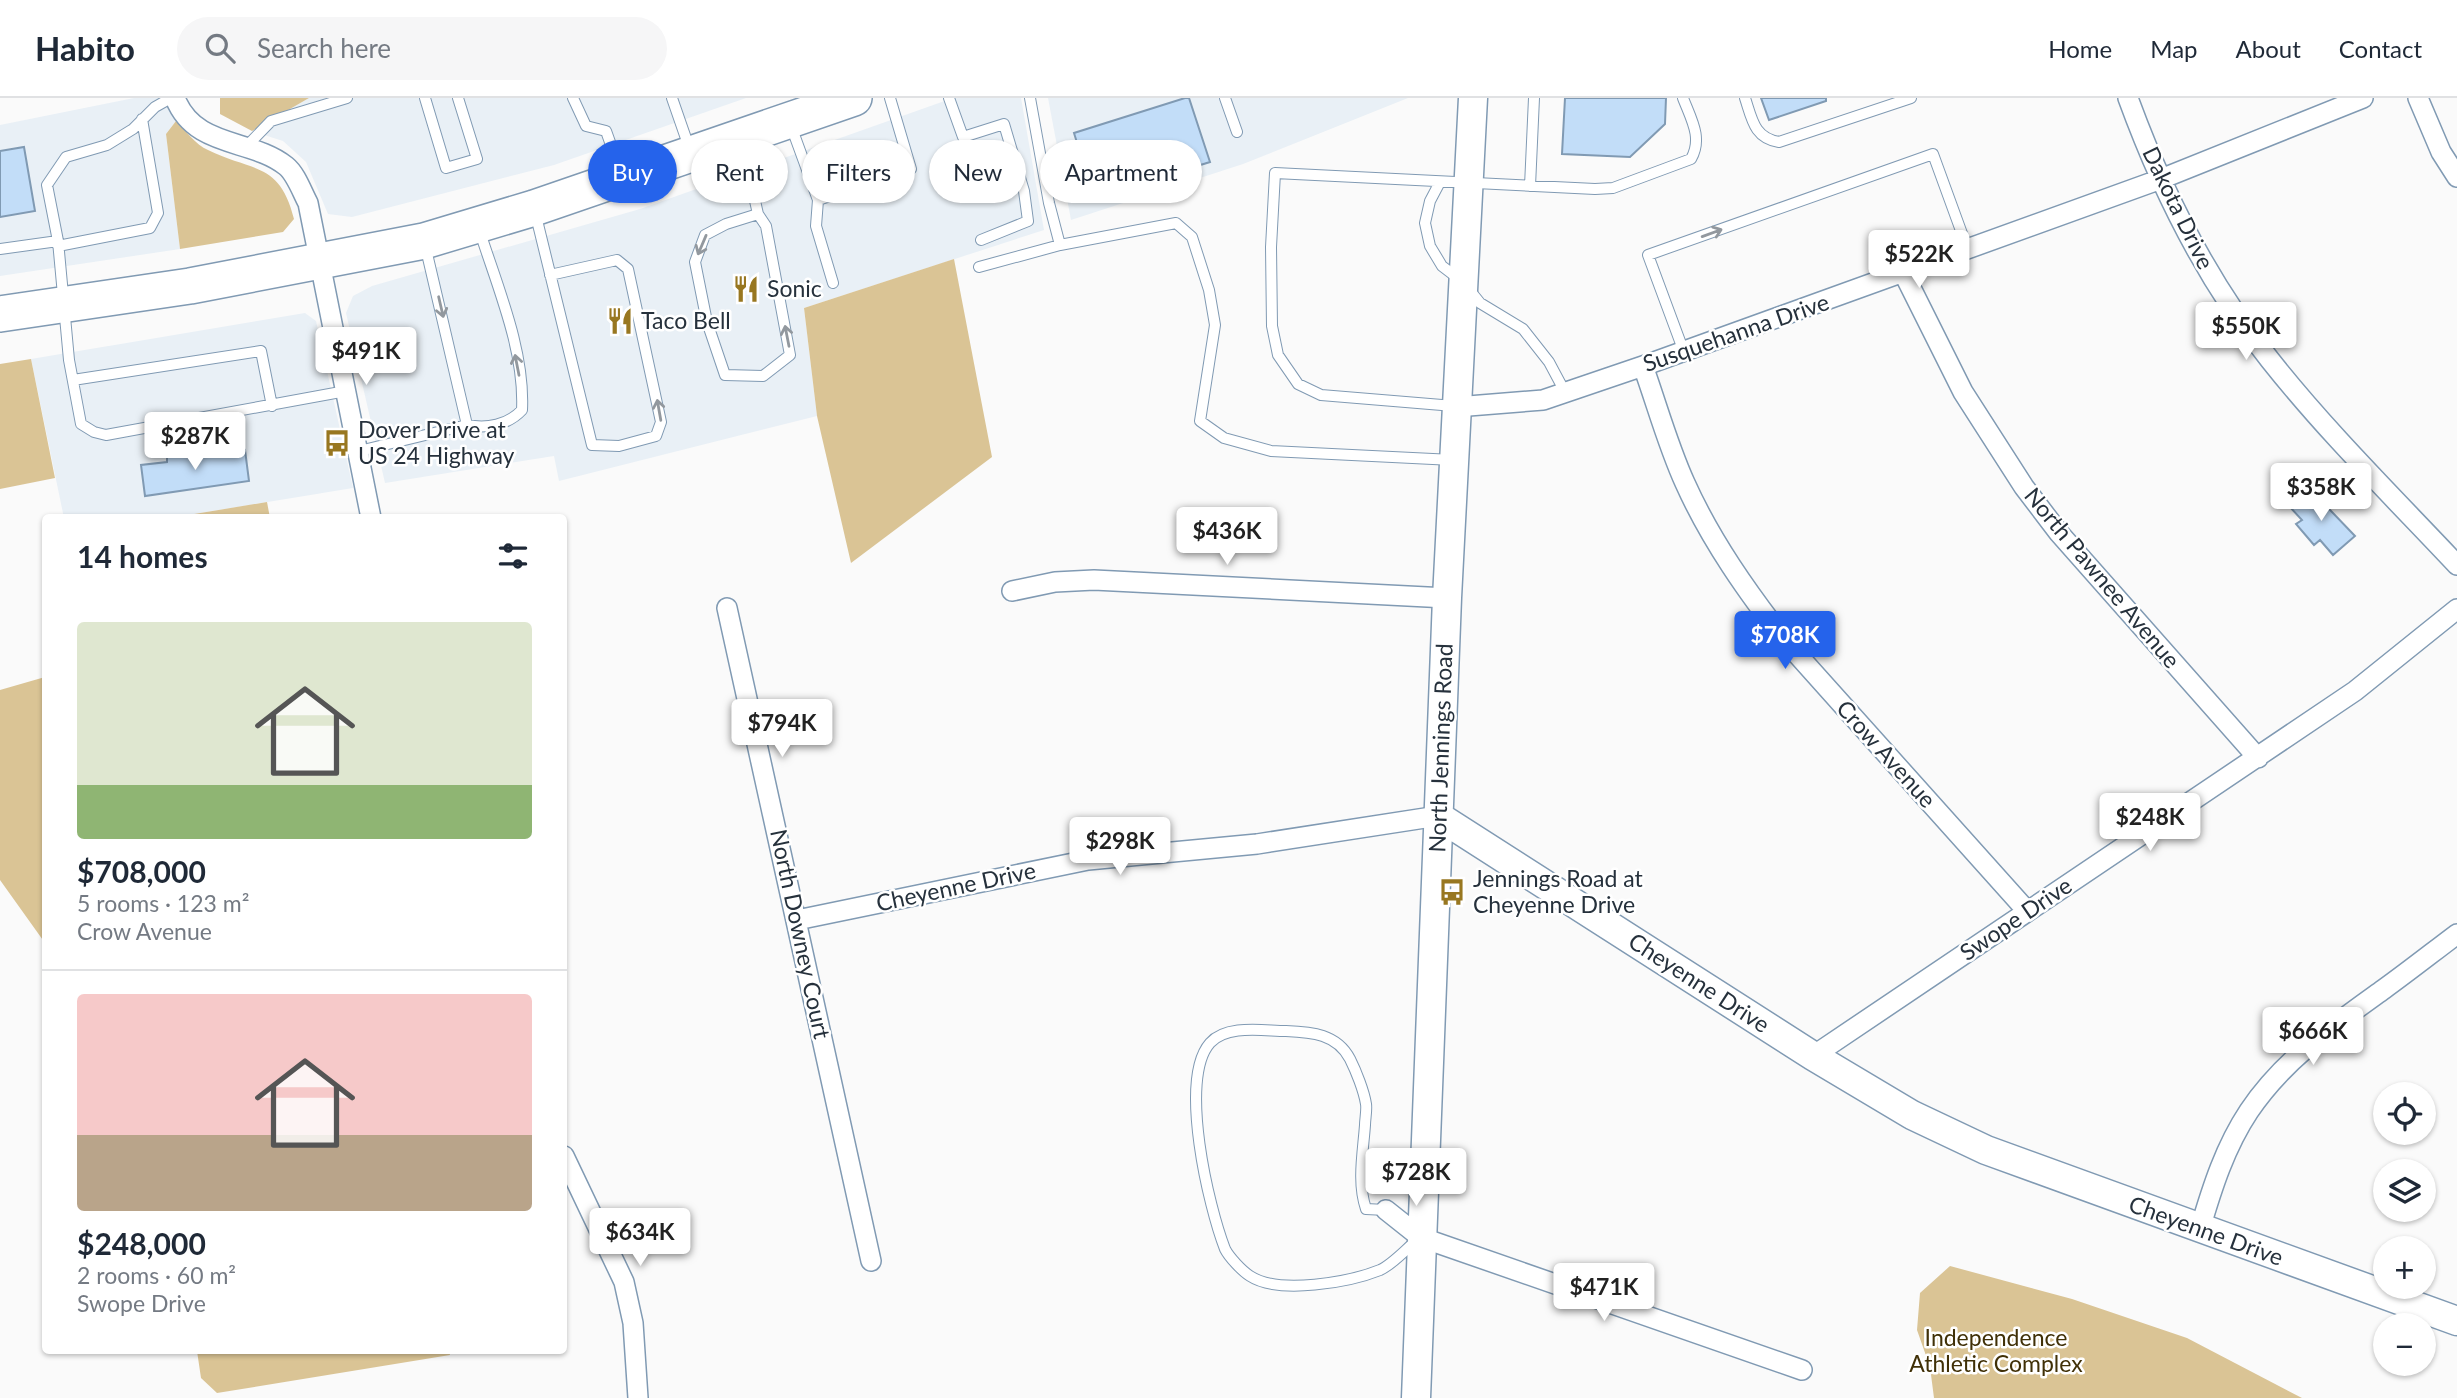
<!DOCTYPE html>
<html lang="en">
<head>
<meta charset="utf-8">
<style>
	body { margin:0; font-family:Lato,sans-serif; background:#f6f6f7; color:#1f2937; height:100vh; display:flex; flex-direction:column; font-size:26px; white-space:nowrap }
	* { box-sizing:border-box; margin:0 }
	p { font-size:23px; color:#747a83 }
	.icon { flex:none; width:38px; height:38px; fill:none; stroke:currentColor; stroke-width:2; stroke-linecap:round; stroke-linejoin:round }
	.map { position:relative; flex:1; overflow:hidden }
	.sheet { position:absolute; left:42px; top:416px; width:525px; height:840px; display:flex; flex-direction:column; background:#fff; border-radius:7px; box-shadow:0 2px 5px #0004 }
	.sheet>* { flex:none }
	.top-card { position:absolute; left:588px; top:42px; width:665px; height:63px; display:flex; gap:14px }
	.tools { position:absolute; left:2373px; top:984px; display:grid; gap:14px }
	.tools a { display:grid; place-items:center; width:63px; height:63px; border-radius:50%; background:#fff; box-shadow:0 2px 5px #0004; font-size:35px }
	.price { position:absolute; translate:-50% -60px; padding:0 16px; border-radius:7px; background:#fff; color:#222; font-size:23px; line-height:46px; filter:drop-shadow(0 2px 4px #0008) }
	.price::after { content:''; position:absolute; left:50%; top:42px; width:21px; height:16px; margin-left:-10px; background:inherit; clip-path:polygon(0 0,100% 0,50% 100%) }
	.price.current { background:#2563eb; color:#fff }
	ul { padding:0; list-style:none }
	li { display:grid; align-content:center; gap:14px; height:371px; padding:0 35px }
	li+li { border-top:2px solid #e0e1e3 }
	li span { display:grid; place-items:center; height:217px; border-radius:7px; color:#555 }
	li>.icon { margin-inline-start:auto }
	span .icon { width:126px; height:126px; fill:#fffc; stroke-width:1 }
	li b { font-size:30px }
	h2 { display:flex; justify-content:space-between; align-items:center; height:84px; padding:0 35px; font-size:30px }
	.tag { padding:0 24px; border-radius:32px; background:#fff; box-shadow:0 2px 5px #0004; font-size:24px; line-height:63px }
	.tag.current { background:#2563eb; color:#fff }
	header { display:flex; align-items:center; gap:42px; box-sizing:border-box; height:98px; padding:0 35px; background:#fff; border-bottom:2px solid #e0e1e3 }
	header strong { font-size:33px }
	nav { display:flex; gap:38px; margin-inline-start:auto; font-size:24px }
	.search { width:490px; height:63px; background:#f6f6f7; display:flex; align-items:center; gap:18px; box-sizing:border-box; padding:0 24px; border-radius:38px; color:#747a83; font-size:26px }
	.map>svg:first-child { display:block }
	.built { fill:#e9f0f6 }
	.green { fill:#dac495 }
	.building { fill:#c2ddf8; stroke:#809ab3; stroke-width:2 }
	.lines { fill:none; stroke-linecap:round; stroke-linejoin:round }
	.lane-casing { stroke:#809ab3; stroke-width:12 }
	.street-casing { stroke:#809ab3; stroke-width:22 }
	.secondary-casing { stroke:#809ab3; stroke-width:31 }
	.highway-casing { stroke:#809ab3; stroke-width:38 }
	.lane { stroke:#fff; stroke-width:10 }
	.street { stroke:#fff; stroke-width:19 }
	.secondary { stroke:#fff; stroke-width:28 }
	.highway { stroke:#fff; stroke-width:35 }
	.oneway { stroke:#92989e }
	.labels { text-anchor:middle; stroke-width:5; stroke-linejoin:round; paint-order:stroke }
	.street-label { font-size:23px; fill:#26313c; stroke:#fff }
	.poi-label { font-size:23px; fill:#26313c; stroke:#fff; text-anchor:start }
	.park-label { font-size:23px; fill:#403007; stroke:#fff }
</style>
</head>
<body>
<header>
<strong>Habito</strong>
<div class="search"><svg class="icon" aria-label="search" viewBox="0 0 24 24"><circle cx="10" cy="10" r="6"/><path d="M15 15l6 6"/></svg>Search here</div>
<nav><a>Home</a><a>Map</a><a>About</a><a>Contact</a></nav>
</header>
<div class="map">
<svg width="2457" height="1300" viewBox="0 0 2457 1300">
	<rect width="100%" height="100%" fill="#fafafa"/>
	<!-- built -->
	<path class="built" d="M 134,0 L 167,0 L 176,23 L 166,36 L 180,151 L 0,178 L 0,27 Z
		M 309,0 L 746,0 L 554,67 L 352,119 L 328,116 L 306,64 L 283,43 L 252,33 Z
		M 953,0 L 1021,0 L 1044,132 L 804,210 L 817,318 L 559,383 L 554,358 L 385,385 L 346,215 L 353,198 L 372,188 L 640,111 Z
		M 1048,0 L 1408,0 L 1243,66 L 1071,122 Z
		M 305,215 L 316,223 L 353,390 L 170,420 L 64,420 L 31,261 Z"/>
	<!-- green -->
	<path class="green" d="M 220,0 L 309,0 L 252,33 L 220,16 Z
		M 176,23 C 185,32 196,47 208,52 C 253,74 280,64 294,121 L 283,134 L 180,151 L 166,36 Z
		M 954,161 L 992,359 L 851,465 L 817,318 L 804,210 Z
		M 31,261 L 55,380 L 0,391 L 0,266 Z
		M 267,404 L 270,420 L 170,420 Z
		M 45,579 L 46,579 L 45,845 L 0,782 L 0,592 Z
		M 1950,1168 L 2072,1201 L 2187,1240 L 2302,1300 L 1934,1300 L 1930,1269 L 1917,1232 L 1920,1195 Z
		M 197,1253 L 449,1253 L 450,1257 L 217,1295 L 201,1280 Z"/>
	<!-- building -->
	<path class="building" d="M 1185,0 L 1189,0 L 1210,64 L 1094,100 L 1074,35 Z
		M 1565,0 L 1666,0 L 1665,26 L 1630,59 L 1562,56 Z
		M 1761,0 L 1826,0 L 1826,3 L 1769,22 Z
		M 24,49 L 35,113 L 0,119 L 0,53 Z
		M 212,352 L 213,357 L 245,352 L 249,383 L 145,398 L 141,367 L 167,364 L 167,358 Z
		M 2309,390 L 2355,438 L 2333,457 L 2320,442 L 2314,447 L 2296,426 L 2302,422 L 2289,408 Z"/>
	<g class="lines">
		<defs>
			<path id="lane" d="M 171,0 L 155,9 L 133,31 L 107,47 L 66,59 L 47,87 L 58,143 L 69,262 L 81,326 L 94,334 L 106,337 L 346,293
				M 425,0 L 446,70 L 477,61 L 458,0
				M 573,0 L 586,28 L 606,33 L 621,75
				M 672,0 L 689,49
				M 949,0 L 963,39 L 1004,26 L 1024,93 L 1028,123 L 981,142
				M 1030,0 L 1049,105 L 1060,147 L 1176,125 L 1192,139 L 1209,192 L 1215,227 L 1200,323 L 1224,340 L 1271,353 L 1453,362
				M 1225,0 L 1237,34
				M 1745,0 C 1752,21 1754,40 1779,44 L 1911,0
				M 791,28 L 818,102 L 911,71 L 890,0
				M 742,46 L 758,116 L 766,128 L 790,257 L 763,278 L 725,277 L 707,224 L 695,164 L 705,137 L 726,126 L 758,116
				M 245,50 L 271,23 L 347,0
				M 1440,84 L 1430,103 L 1425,125 L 1430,148 L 1442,168 L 1463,184 L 1480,205 L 1523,231 L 1549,264 L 1565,294
				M 1530,88 L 1534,0
				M 818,102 L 816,128 L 833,185
				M 535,114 L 592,347 L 619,348 L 656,338 L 661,324 L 628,171 L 617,162 L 550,177
				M 425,147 L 467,327 C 487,331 508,327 522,312 C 525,252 497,188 479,131
				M 58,148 L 150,130 L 158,115 L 142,21
				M 0,151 L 58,143
				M 979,169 L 1060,147
				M 1684,254 L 1648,157 L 1933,56 L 1968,152
				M 73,282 L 261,253 L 272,308
				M 1454,308 L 1321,297 L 1298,286 L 1278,257 L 1272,228 L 1271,149 L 1275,75 L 1595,91 L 1613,90 L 1691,61 C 1703,40 1691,21 1683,0
				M 359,353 L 467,327
				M 1386,1112 L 1366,1111 C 1357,1084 1363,1055 1365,1027 C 1365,1021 1367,1012 1366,1006 C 1364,993 1356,973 1350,961 C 1337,936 1312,934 1286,933 C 1264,933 1227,926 1210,945 C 1178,981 1209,1110 1225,1151 C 1229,1159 1242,1173 1250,1178 C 1279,1197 1350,1184 1380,1172 C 1393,1166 1406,1151 1417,1142"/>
			<path id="street" d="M 175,0 C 195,51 251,40 286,68 C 296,76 302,94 308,105 L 371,420
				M 2128,0 C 2162,93 2208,185 2270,262 C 2327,334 2394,400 2457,467
				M 2418,0 L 2441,54 L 2457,79
				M 1904,176 L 1963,294 L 2024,389 L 2059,435 L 2258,660
				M 1643,268 C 1657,307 1668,348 1685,385 C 1711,443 1748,495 1787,545 L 2027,813
				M 1456,309 L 1543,302 L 1643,268 L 2161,81 L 2363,0
				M 1012,493 L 1055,484 L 1094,482 L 1447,500
				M 727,510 L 871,1163
				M 797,822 L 1088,762 L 1257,746 L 1438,718
				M 1813,958 L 2355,593 L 2457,511
				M 564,1058 L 624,1184 L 633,1225 L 638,1300
				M 1386,1112 L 1420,1139 L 1802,1272
				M 2200,1131 C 2212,1090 2225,1049 2249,1013 C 2284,961 2334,927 2384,891 C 2409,873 2433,854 2457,836"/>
			<path id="secondary" d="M 1438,718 L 1813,958 L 1912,1017 L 1986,1052 L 2457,1223
				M 1416,1300 L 1447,500 L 1473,0"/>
			<path id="highway" d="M 0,216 L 190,188 L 424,143 L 534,110 L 854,0"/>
		</defs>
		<!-- lane casing -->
		<use href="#lane" class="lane-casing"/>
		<!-- street casing -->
		<use href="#street" class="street-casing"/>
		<!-- secondary casing -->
		<use href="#secondary" class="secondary-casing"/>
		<!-- highway casing -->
		<use href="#highway" class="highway-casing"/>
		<!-- lane -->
		<use href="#lane" class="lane"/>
		<!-- street -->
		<use href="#street" class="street"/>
		<!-- secondary -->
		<use href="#secondary" class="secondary"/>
		<!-- highway -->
		<use href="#highway" class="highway"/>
	</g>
	<!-- one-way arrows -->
	<defs><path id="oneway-shaft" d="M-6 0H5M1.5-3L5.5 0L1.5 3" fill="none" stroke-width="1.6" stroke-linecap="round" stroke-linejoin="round" transform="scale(1.75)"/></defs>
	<g class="oneway">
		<use href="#oneway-shaft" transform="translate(1712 135) rotate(-20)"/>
		<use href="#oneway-shaft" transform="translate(702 147) rotate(113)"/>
		<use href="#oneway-shaft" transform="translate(441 209) rotate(77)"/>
		<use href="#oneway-shaft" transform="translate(787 238) rotate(-101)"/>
		<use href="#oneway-shaft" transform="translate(517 267) rotate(-101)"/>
		<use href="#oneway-shaft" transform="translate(659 312) rotate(-100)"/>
	</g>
	<!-- icons -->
	<defs>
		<symbol id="restaurant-bare" viewBox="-9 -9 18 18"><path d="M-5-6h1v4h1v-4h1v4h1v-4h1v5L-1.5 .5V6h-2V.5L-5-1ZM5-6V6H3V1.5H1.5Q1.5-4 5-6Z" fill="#987720" stroke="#fff" stroke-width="2.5" paint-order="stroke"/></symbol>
		<symbol id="bus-bare" viewBox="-9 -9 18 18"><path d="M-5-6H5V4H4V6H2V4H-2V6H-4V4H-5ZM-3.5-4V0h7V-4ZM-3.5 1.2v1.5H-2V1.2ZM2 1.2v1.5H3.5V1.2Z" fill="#987720" stroke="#fff" stroke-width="2.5" paint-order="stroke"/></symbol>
	</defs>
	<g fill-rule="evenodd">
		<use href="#restaurant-bare" x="727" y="172" width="38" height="38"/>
		<use href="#restaurant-bare" x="601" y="204" width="38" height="38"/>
		<use href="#bus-bare" x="318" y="326" width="38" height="38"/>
		<use href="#bus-bare" x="1433" y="775" width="38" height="38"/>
	</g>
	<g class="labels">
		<!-- street labels -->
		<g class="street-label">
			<text transform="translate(2178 110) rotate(64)" y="8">Dakota Drive</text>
			<text transform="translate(1736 235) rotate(-19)" y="8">Susquehanna Drive</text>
			<text transform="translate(2102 480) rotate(50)" y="8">North Pawnee Avenue</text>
			<text transform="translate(1441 650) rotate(-88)" y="8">North Jennings Road</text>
			<text transform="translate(1886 656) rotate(48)" y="8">Crow Avenue</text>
			<text transform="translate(956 789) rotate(-12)" y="8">Cheyenne Drive</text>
			<text transform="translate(2016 821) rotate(-34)" y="8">Swope Drive</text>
			<text transform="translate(800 836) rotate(78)" y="8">North Downey Court</text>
			<text transform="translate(1699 885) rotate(33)" y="8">Cheyenne Drive</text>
			<text transform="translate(2206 1133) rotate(20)" y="8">Cheyenne Drive</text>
		</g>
		<!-- poi labels -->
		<g class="poi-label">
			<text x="767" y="199">Sonic</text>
			<text x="641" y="231">Taco Bell</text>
			<text x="358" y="340">Dover Drive at<tspan x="358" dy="26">US 24 Highway</tspan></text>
			<text x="1473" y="789">Jennings Road at<tspan x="1473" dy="26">Cheyenne Drive</tspan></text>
		</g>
		<!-- park labels -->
		<g class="park-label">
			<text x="1996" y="1248">Independence<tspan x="1996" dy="26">Athletic Complex</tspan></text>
		</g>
	</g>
</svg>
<div class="tools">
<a><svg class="icon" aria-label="locate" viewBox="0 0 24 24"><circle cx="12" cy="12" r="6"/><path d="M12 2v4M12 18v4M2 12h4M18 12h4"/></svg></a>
<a><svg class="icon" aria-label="layers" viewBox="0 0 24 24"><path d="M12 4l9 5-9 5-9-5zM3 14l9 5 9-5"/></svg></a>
<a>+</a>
<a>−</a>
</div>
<b class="price" style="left:1919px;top:192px">$522K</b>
<b class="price" style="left:2246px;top:264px">$550K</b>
<b class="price" style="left:366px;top:289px">$491K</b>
<b class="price" style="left:195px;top:374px">$287K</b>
<b class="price" style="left:2321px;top:425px">$358K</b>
<b class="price" style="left:1227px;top:469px">$436K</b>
<b class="price current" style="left:1785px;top:573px">$708K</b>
<b class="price" style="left:782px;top:661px">$794K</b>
<b class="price" style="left:2150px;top:755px">$248K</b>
<b class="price" style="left:1120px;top:779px">$298K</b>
<b class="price" style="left:2313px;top:969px">$666K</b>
<b class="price" style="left:1416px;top:1110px">$728K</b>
<b class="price" style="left:640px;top:1170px">$634K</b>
<b class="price" style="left:1604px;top:1225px">$471K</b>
<div class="top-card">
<a class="tag current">Buy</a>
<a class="tag">Rent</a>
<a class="tag">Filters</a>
<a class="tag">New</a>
<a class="tag">Apartment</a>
</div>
<section class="sheet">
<h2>14 homes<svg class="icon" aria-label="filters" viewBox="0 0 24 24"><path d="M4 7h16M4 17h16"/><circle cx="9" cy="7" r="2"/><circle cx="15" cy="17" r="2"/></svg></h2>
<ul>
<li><span style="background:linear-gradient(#dfe7d0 75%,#8fb573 0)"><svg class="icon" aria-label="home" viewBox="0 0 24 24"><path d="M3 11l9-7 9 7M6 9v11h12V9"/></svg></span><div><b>$708,000</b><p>5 rooms · 123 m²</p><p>Crow Avenue</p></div></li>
<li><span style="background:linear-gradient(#f6c9c9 65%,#b9a48a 0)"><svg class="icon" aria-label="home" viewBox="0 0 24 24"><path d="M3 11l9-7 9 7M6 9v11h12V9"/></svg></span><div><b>$248,000</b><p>2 rooms · 60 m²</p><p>Swope Drive</p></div></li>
</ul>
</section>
</div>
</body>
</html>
